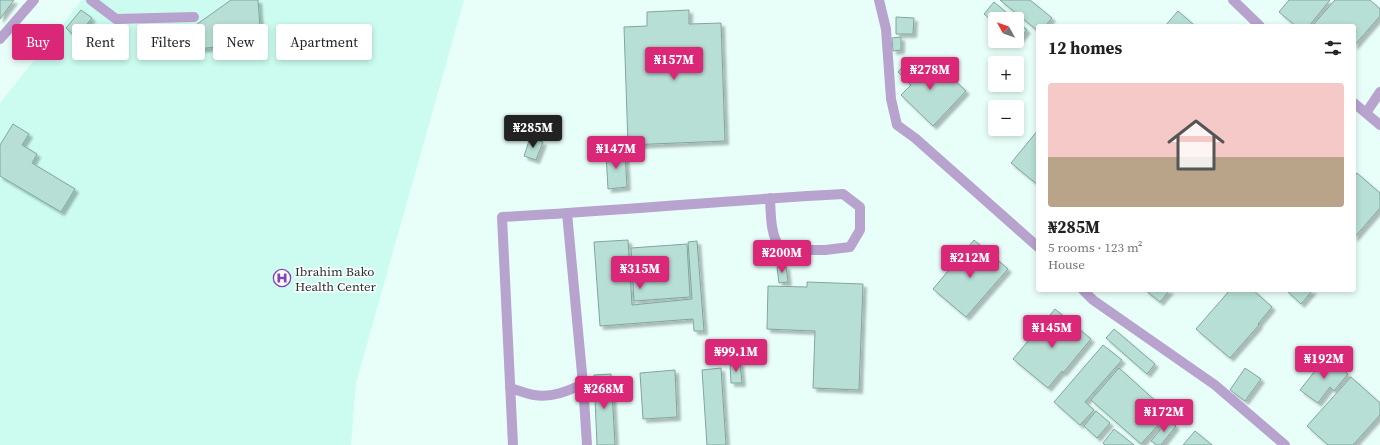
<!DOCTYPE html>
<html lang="en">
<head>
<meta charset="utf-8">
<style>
	body { margin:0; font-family:"Source Serif 4",serif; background:#f6f6f6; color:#202124; height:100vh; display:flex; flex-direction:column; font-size:15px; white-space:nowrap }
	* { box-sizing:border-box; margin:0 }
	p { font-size:13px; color:#757577 }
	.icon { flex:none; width:22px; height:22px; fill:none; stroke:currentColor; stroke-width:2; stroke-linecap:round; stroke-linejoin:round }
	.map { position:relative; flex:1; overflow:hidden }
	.sheet { position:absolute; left:1036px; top:24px; width:320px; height:268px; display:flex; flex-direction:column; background:#fff; border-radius:4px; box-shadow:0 2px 6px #0003 }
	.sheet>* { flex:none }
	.banner { position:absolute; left:12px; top:24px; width:380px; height:36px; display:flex; gap:8px }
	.needle { width:26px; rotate:310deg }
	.buttons { position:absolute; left:988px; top:12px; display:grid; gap:8px }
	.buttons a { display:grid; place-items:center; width:36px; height:36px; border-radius:4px; background:#fff; box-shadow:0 2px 6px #0003; font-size:20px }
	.price { position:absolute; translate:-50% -34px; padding:0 9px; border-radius:4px; background:#db2777; color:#fff; font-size:13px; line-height:26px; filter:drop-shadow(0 1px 2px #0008) }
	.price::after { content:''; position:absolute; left:50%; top:24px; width:12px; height:9px; margin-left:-6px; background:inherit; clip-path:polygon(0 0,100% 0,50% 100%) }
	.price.selected { background:#222; color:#fff }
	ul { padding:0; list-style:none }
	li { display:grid; align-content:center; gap:8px; height:212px; padding:0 12px }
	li+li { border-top:1px solid #e0e0e0 }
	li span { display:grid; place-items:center; height:124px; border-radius:4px; color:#555 }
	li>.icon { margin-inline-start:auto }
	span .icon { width:72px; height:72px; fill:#fffc; stroke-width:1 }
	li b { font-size:17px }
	h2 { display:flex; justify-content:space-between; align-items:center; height:48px; padding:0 12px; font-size:17px }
	.pill { padding:0 14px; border-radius:4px; background:#fff; box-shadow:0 2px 6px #0003; font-size:14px; line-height:36px }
	.pill.selected { background:#db2777; color:#fff }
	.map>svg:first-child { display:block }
	.built { fill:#cbfcef }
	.building { fill:#b8dfd5; stroke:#81a69c; filter:url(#shadow) }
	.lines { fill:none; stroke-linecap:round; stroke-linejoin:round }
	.minor { stroke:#b8a3cf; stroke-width:10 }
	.labels { text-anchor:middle; stroke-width:3; stroke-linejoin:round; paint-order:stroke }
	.poi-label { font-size:13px; fill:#24332f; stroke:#fff; text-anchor:start }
</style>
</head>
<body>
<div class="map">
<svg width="1380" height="445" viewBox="0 0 1380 445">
	<defs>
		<filter id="shadow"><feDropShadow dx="3.5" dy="3.5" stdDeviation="1" flood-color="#0004"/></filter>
	</defs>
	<rect width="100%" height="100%" fill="#e8fff9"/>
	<!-- built -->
	<path class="built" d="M 82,0 L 464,0 L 356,383 L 351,445 L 0,445 L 0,103 Z"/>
	<!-- building -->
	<path class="building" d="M 0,0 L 14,0 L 0,19 Z
		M 231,0 L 258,0 L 261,42 L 189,50 L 186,32 Z
		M 1000,0 L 1030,0 L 1052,18 L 1045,26 L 1038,26 L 1038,31 Z
		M 1289,0 L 1330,0 L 1309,26 L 1296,26 L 1279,12 Z
		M 1335,0 L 1370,0 L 1380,9 L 1380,16 L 1354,46 L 1354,26 L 1312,26 Z
		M 994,2 L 1014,19 L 995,19 L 995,23 L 984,14 Z
		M 81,10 L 92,18 L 76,37 L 66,28 Z
		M 689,10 L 689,24 L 721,23 L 725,141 L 628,145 L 624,27 L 647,26 L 647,12 Z
		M 1178,11 L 1195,26 L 1165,26 Z
		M 896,17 L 914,18 L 913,34 L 896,34 Z
		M 1017,21 L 1027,30 L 1017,42 Z
		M 901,37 L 901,50 L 893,51 L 892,38 Z
		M 911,58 L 929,75 L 938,65 L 966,91 L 933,126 L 901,95 L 911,85 L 898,72 Z
		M 13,124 L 29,134 L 22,145 L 37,154 L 32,163 L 75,189 L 61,212 L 0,176 L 0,145 Z
		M 1038,130 L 1038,185 L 1011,163 Z
		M 530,138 L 543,142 L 536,160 L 524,156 Z
		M 625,152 L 627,187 L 608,189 L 606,154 Z
		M 1357,173 L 1380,193 L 1380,208 L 1354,238 L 1354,177 Z
		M 628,240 L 632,305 L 692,299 L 688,242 L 697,241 L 704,331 L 694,331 L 693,319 L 600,326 L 594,242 Z
		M 974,240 L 1008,269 L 966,317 L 933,289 Z
		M 687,244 L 690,297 L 634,301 L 631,248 Z
		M 786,266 L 788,282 L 779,283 L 777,267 Z
		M 807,282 L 863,284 L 859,390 L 813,388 L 815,331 L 767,329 L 768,286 L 807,287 Z
		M 1145,290 L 1170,290 L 1160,302 Z
		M 1230,290 L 1253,290 L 1272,307 L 1258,324 L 1259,325 L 1230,358 L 1196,329 Z
		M 1286,290 L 1313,290 L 1301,304 Z
		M 1055,309 L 1091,339 L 1063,373 L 1062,371 L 1048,388 L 1013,359 Z
		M 1114,329 L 1155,364 L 1147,374 L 1106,338 Z
		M 1103,345 L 1122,360 L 1085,402 L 1094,410 L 1080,425 L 1054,402 Z
		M 1326,357 L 1348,374 L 1334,391 L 1330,387 L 1318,403 L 1300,390 Z
		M 740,362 L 742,383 L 731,383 L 730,363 Z
		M 721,368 L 726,445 L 707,445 L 702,370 Z
		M 1119,368 L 1169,413 L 1141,444 L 1091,400 Z
		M 1245,368 L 1261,379 L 1245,401 L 1230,390 Z
		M 675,370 L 677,417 L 643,419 L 640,373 Z
		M 611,374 L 615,445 L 597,445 L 594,375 Z
		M 1351,377 L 1380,403 L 1380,415 L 1353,445 L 1328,445 L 1307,426 Z
		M 1096,411 L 1110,423 L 1097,438 L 1084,426 Z
		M 1168,420 L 1176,426 L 1161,445 L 1157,445 L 1151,441 Z
		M 1114,429 L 1134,445 L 1105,445 L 1103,443 Z
		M 1195,431 L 1212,445 L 1183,445 Z"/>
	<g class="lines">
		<!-- minor -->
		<path class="minor" d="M 91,0 L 116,19 L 194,17
			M 879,0 L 886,29 L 891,99 L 897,125 L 915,138 L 1038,247
			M 1233,0 L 1260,26
			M 0,39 L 34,0
			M 1354,103 L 1380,125
			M 1366,113 L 1380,92
			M 567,213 L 583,384 L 587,445
			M 1083,290 L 1093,300 L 1215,385 L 1285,445
			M 510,388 C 518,390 526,394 534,395 C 552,398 568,391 583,384
			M 513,445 L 502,217 C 616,211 729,200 843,194 L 860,207 L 860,230 L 850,247 L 825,250 L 781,250 C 770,234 771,216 770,198"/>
	</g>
	<!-- icons -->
	<defs>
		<symbol id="hospital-ring" viewBox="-11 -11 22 22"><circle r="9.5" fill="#fff" stroke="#8544b9" stroke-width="1.5"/><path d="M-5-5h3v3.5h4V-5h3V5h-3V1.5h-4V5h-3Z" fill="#8544b9"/></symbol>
	</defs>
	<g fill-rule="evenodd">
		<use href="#hospital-ring" x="272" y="268" width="20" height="20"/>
	</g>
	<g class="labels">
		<!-- poi labels -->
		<g class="poi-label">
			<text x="295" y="276">Ibrahim Bako<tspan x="295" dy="15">Health Center</tspan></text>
		</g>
	</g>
</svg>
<div class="buttons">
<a><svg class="needle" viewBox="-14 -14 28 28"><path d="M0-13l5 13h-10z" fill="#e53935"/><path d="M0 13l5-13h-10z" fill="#757577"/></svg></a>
<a>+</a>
<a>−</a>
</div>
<b class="price" style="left:674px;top:81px">₦157M</b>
<b class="price" style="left:930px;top:91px">₦278M</b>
<b class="price selected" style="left:533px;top:149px">₦285M</b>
<b class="price" style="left:616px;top:170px">₦147M</b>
<b class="price" style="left:782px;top:274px">₦200M</b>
<b class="price" style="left:970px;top:279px">₦212M</b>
<b class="price" style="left:640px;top:290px">₦315M</b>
<b class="price" style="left:1052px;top:349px">₦145M</b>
<b class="price" style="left:736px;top:373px">₦99.1M</b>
<b class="price" style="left:1324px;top:380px">₦192M</b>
<b class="price" style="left:604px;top:410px">₦268M</b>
<b class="price" style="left:1164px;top:433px">₦172M</b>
<div class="banner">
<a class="pill selected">Buy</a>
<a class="pill">Rent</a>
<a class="pill">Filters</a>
<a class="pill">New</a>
<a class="pill">Apartment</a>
</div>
<section class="sheet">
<h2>12 homes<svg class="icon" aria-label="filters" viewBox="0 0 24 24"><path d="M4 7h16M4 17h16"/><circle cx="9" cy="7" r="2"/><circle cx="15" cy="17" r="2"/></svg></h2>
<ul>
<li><span style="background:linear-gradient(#f6c9c9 60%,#b9a48a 0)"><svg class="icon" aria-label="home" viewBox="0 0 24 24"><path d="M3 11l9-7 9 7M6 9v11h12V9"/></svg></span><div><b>₦285M</b><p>5 rooms · 123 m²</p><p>House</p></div></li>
</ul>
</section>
</div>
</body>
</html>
